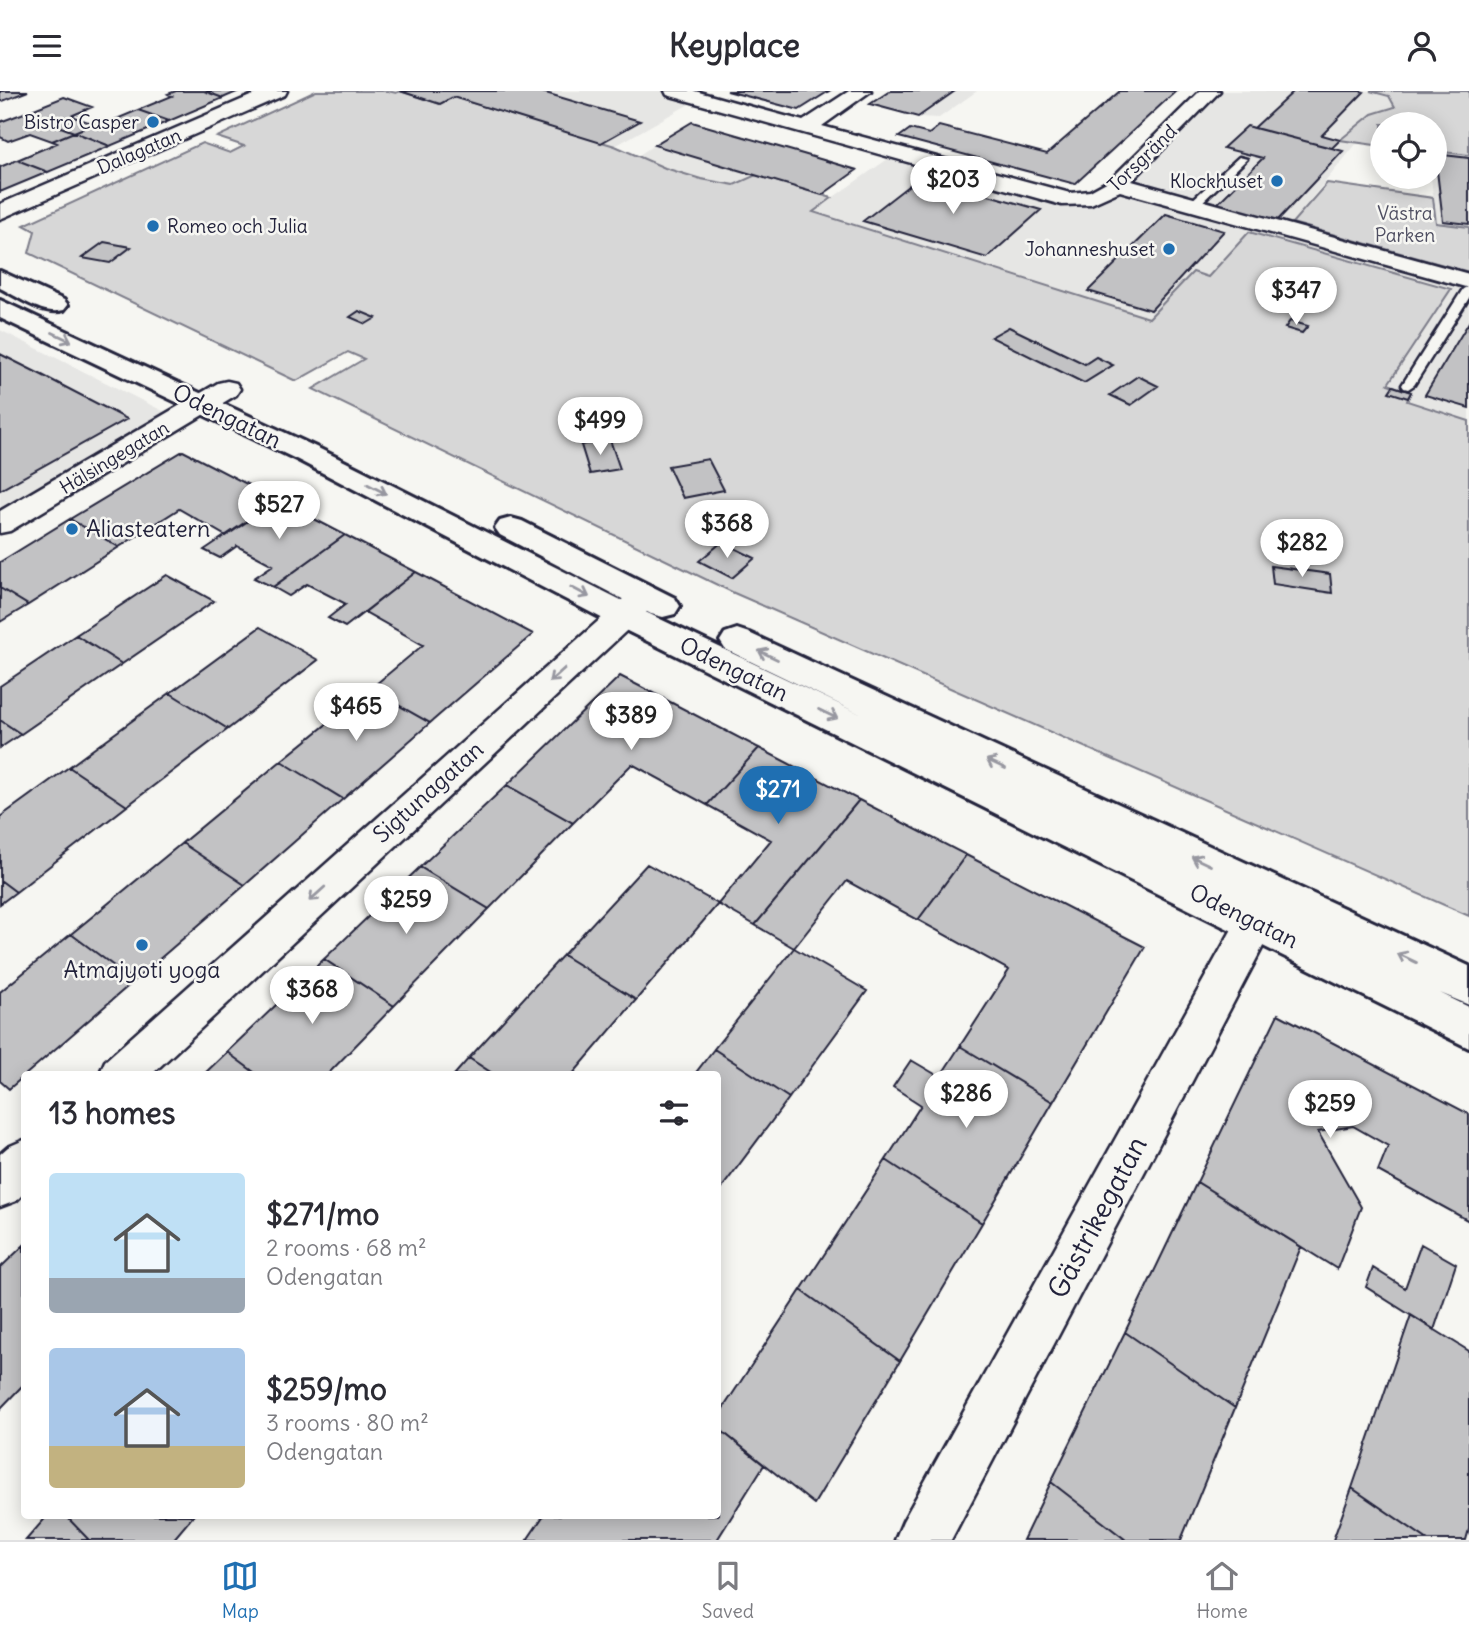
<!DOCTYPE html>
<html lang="en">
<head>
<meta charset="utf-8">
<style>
	body { margin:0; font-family:Delius,sans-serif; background:#f2f2f3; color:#2b2b33; height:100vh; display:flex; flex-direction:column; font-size:26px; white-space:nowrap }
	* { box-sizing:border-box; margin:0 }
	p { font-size:23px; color:#7c7c81 }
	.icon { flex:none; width:38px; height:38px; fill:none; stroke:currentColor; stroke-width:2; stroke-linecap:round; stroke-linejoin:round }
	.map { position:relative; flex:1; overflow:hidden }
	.details { position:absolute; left:21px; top:980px; width:700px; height:448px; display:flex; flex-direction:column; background:#fff; border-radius:7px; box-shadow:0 4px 18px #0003 }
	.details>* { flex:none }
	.tools { position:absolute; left:1370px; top:21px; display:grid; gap:14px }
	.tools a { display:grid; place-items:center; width:77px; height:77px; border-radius:50%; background:#fff; box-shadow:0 4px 18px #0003; font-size:35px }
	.price { position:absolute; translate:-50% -60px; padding:0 16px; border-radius:24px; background:#fff; color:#222; font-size:23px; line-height:46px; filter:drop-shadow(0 2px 4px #0008) }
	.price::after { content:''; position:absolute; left:50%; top:42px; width:21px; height:16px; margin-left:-10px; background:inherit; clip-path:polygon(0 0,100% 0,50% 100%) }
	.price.selected { background:#1f6fb2; color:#fff }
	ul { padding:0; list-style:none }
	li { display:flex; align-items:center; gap:21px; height:175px; padding:0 28px }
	li span { display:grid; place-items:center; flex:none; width:196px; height:140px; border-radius:7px; color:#555 }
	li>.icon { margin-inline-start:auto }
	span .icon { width:84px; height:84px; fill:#fffc; stroke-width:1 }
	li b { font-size:30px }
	h2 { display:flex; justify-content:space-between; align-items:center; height:84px; padding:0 28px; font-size:30px }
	header { display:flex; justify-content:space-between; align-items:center; height:91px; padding:0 28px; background:#fff; font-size:32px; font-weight:700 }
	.dock { display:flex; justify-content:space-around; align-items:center; height:98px; border-top:2px solid #e1e1e2; background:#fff; font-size:19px; color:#7c7c81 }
	.dock a { display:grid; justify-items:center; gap:4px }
	.dock .selected { color:#1f6fb2 }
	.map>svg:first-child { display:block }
	.built { fill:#e6e6e4 }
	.green { fill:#d7d7d7; stroke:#7c7c89; stroke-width:2 }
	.building { fill:#c2c2c4; stroke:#22223b; stroke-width:2 }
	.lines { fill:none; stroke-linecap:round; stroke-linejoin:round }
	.lane-casing { stroke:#22223b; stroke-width:5 }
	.street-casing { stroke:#22223b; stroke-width:5 }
	.secondary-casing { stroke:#22223b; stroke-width:6 }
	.lane { fill:#f6f6f2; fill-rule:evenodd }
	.street { fill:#f6f6f2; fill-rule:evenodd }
	.secondary { fill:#f6f6f2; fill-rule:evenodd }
	.oneway { stroke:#9797a0 }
	.poi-dot { fill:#1f6fb2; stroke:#f6f6f2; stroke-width:2.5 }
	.labels { text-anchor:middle; stroke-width:5; stroke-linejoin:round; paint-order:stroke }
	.far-poi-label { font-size:19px; fill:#22223b; stroke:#f6f6f2; text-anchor:end }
	.far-street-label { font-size:19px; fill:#22223b; stroke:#f6f6f2 }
	.far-park-label { font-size:19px; fill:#4f4f62; stroke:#f6f6f2 }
	.street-label { font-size:23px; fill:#22223b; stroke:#f6f6f2 }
	.poi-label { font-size:23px; fill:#22223b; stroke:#f6f6f2; text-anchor:start }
	.near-street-label { font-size:28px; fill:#22223b; stroke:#f6f6f2 }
</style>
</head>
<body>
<header><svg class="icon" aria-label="menu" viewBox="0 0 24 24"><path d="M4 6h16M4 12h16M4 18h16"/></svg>Keyplace<svg class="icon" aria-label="person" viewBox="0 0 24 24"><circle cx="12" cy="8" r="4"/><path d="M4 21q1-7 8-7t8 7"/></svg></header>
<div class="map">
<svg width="1469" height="1449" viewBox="0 0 1469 1449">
	<rect width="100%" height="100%" fill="#f6f6f2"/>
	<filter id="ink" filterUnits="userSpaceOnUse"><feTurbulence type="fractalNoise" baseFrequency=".0143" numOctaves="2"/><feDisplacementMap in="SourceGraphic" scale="14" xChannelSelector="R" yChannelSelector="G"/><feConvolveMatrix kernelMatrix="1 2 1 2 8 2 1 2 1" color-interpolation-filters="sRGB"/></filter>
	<g filter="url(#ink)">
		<!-- built -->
		<path class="built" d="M 388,0 L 669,0 L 698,8 L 615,55 Z
			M 955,0 L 977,0 L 939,27 L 918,26 Z
			M 1213,0 L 1370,0 L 1389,4 L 1395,16 L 1372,23 L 1341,48 L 1357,52 L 1292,131 L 1469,181 L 1469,330 L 812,121 L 895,63 L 1092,109 Z
			M 654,54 L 756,84 L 734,94 L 701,88 L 665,77 L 639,64 Z
			M 1435,60 L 1469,64 L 1469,136 L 1436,132 L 1431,86 L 1435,86 Z
			M 0,239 L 177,327 L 0,420 Z"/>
		<!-- green -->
		<path class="green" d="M 316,0 L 388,0 L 396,2 L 400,0 L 440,13 L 453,6 L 615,55 L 665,77 L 701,88 L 734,94 L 756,84 L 832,107 L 813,121 L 1149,227 L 1193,181 L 1208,186 L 1249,141 L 1451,198 L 1388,293 L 1411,301 L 1407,310 L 1469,330 L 1469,825 L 734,502 L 313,298 L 364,268 L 348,261 L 296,290 L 29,162 L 35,140 L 24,134 L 202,52 L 230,62 L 244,55 L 217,46 Z
			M 1370,0 L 1469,0 L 1469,64 L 1435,60 L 1435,33 L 1382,33 L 1382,55 L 1340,49 L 1372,23 L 1395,16 L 1389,5 Z
			M 1327,92 L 1433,107 L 1436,132 L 1469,136 L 1469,181 L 1292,132 Z"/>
		<!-- building -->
		<path class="building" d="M 0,0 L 28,0 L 0,11 Z
			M 176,0 L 204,0 L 223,7 L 169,30 L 138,19 L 172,5 L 168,3 Z
			M 204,0 L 239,0 L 223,7 Z
			M 400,0 L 539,0 L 640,30 L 601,52 L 453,6 L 440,13 Z
			M 727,0 L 829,0 L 799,19 Z
			M 890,0 L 955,0 L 918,26 L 870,13 Z
			M 1120,0 L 1176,0 L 1075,93 L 899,46 L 910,38 L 929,43 L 939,35 L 1047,63 Z
			M 1294,0 L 1360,0 L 1364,1 L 1322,44 L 1340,49 L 1332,57 L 1254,37 Z
			M 64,6 L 92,16 L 71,25 L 94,33 L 74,41 L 24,22 Z
			M 138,19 L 169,30 L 110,55 L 74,41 L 94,33 L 100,35 Z
			M 24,22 L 74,41 L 52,50 L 30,42 L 8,50 L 0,46 L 0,31 Z
			M 692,31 L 803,63 L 857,79 L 822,104 L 654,54 Z
			M 1247,35 L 1343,60 L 1277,130 L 1217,113 L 1263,67 L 1223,57 Z
			M 74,41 L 110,55 L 48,81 L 17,69 L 57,52 L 52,50 Z
			M 1435,63 L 1469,67 L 1469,133 L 1443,130 Z
			M 17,69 L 48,81 L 0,101 L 0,76 Z
			M 921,85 L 950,93 L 1041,119 L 987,167 L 863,130 Z
			M 1166,123 L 1224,140 L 1151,219 L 1088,200 Z
			M 104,151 L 131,156 L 110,172 L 82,167 Z
			M 359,220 L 376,227 L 366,233 L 350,226 Z
			M 1290,230 L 1308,235 L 1302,242 L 1285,237 Z
			M 1469,231 L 1469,317 L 1425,304 Z
			M 1009,236 L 1085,273 L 1096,266 L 1113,274 L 1084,292 L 991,246 Z
			M 0,263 L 42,284 L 127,328 L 0,399 Z
			M 1138,285 L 1158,295 L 1131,314 L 1110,304 Z
			M 1393,295 L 1411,301 L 1408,307 L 1389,301 Z
			M 610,349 L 620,378 L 590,383 L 581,354 Z
			M 183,360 L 278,409 L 226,445 L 179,418 L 119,456 L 70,428 Z
			M 708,368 L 724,399 L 683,407 L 668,375 Z
			M 278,409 L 345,444 L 273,496 L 254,487 L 273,474 L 237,455 L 220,467 L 204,459 Z
			M 70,428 L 119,456 L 28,514 L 0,497 L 0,471 Z
			M 345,444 L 416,481 L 345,536 L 328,527 L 346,513 L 307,493 L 289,505 L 273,496 Z
			M 722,451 L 755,467 L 732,487 L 699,470 Z
			M 1271,475 L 1330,483 L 1332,502 L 1273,493 Z
			M 416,481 L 533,543 L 430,632 L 370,598 L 423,554 L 365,521 Z
			M 167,484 L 214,510 L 122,573 L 76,544 Z
			M 0,497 L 28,514 L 0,531 Z
			M 260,536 L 318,569 L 228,638 L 170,602 Z
			M 76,544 L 122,573 L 21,643 L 0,629 L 0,595 Z
			M 620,585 L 759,657 L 707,714 L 632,673 L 573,732 L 507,694 Z
			M 370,598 L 430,632 L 343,708 L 281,670 Z
			M 170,602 L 228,638 L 127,715 L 69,676 Z
			M 0,629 L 21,643 L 0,657 Z
			M 759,657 L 859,709 L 755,834 L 718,813 L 771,749 L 707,714 Z
			M 281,670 L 343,708 L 245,794 L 182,752 Z
			M 69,676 L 127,715 L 16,801 L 0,789 L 0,726 Z
			M 507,694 L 573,732 L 489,818 L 420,776 Z
			M 859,709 L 966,764 L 918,829 L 847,790 L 794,857 L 755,834 Z
			M 182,752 L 245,794 L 134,890 L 71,843 Z
			M 966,764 L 1145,856 L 1053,1011 L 960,955 L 1009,879 L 918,829 Z
			M 647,773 L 718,813 L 636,909 L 563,864 Z
			M 420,776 L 489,818 L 394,915 L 324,868 Z
			M 0,789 L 16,801 L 0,813 Z
			M 71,843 L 134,890 L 9,998 L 0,990 L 0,901 Z
			M 794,857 L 867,900 L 789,1007 L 714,958 Z
			M 563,864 L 636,909 L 572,984 L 495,984 L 469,967 Z
			M 324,868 L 394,915 L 327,984 L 258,984 L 227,961 Z
			M 1278,923 L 1469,1023 L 1469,1130 L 1378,1080 L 1388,1055 L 1353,1035 L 1318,1041 L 1361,1116 L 1337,1178 L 1197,1091 Z
			M 960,955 L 1053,1011 L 982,1132 L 886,1069 L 921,1014 L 893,996 L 911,969 L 940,986 Z
			M 714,958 L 789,1007 L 718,1102 L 718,984 L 694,984 Z
			M 227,961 L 258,984 L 203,984 Z
			M 469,967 L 495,984 L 454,984 Z
			M 886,1069 L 982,1132 L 900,1270 L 801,1199 Z
			M 1197,1091 L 1301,1156 L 1235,1317 L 1125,1241 Z
			M 1421,1153 L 1456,1173 L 1434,1239 L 1366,1196 L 1373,1177 L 1405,1197 Z
			M 24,1154 L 24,1293 L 0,1318 L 0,1177 Z
			M 801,1199 L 900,1270 L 814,1413 L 718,1337 L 718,1325 Z
			M 1411,1224 L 1469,1260 L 1469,1438 L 1466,1449 L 1428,1449 L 1352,1397 Z
			M 1125,1241 L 1235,1317 L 1181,1449 L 1126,1449 L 1051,1391 Z
			M 718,1337 L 764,1374 L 717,1449 L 527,1449 L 544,1424 L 718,1424 Z
			M 1051,1391 L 1126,1449 L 1023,1449 Z
			M 1352,1397 L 1428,1449 L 1333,1449 Z
			M 48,1424 L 65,1424 L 89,1449 L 26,1449 Z
			M 65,1424 L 194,1424 L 173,1449 L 89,1449 Z"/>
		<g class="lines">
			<defs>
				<path id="lane" d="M 1239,66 L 1247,68 L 1197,116 L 1189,116 L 1189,112 Z
					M 1469,195 L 1469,207 L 1414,294 L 1408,298 L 1404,297 L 1402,294 L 1463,198 Z"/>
				<path id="street" d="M 262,0 L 287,0 L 285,4 L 0,128 L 0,113 Z
					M 665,0 L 695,0 L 803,30 L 849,0 L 871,0 L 822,35 L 1070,102 L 1090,100 L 1110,89 L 1200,0 L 1220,0 L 1132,90 L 1469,183 L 1469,197 L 1120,100 L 1091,113 L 1062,114 L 667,4 Z
					M 227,290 L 236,292 L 240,298 L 236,304 L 10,440 L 0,442 L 0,420 L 218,292 Z
					M 644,496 L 655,499 L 660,506 L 655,513 L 151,984 L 99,984 L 105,970 L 633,499 Z
					M 1271,788 L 1285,793 L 1290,804 L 951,1449 L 895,1449 L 903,1430 L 1257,793 Z
					M 24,1049 L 24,1102 L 16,1110 L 0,1116 L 0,1063 L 8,1056 Z"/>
				<path id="secondary" d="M 0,180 L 64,209 L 68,214 L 64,219 C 43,225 19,206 0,197 Z
					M 0,209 L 318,357 L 635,516 L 864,625 L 725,558 L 720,550 L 725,542 L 737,538 L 749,542 L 1469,875 L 1469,914 L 1440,902 L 1469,916 L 1469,957 L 611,532 L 298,369 L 0,227 Z
					M 511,427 L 522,430 L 675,507 L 680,515 L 675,523 L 663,526 L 651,523 L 500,444 L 495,437 L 500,430 Z"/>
			</defs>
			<!-- lane casing -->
			<use href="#lane" class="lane-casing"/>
			<!-- street casing -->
			<use href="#street" class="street-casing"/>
			<!-- secondary casing -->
			<use href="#secondary" class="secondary-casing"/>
			<!-- lane -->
			<use href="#lane" class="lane"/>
			<!-- street -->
			<use href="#street" class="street"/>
			<!-- secondary -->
			<use href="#secondary" class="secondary"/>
		</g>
		<!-- one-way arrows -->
		<defs><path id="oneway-shaft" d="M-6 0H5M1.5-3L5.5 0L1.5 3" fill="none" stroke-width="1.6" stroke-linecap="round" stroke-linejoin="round" transform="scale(1.75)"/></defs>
		<g class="oneway">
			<use href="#oneway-shaft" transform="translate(62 246) rotate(25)"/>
			<use href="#oneway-shaft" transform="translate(377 398) rotate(27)"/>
			<use href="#oneway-shaft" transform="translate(580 501) rotate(28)"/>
			<use href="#oneway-shaft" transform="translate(768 564) rotate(-155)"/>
			<use href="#oneway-shaft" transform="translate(557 584) rotate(138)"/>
			<use href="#oneway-shaft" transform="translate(828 623) rotate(26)"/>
			<use href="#oneway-shaft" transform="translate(996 673) rotate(-155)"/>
			<use href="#oneway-shaft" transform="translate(1201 770) rotate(-155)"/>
			<use href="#oneway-shaft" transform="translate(317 803) rotate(138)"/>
			<use href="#oneway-shaft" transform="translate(1407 867) rotate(-155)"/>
		</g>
	</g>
	<!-- markers -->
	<g class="poi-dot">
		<circle cx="153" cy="31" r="7"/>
		<circle cx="1277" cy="90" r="7"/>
		<circle cx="153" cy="135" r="7"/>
		<circle cx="1169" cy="158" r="7"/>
		<circle cx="72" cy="438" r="7"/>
		<circle cx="142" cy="854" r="7"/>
	</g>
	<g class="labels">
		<!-- far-poi labels -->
		<g class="far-poi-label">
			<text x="139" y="38">Bistro Casper</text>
			<text x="1263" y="97">Klockhuset</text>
			<text x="167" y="142" text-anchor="start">Romeo och Julia</text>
			<text x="1155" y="165">Johanneshuset</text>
		</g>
		<!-- far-street labels -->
		<g class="far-street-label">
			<text transform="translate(139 60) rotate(-23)" y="7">Dalagatan</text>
			<text transform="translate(1142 67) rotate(-44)" y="7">Torsgränd</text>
			<text transform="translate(114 366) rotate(-31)" y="7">Hälsingegatan</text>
		</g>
		<!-- far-park labels -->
		<g class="far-park-label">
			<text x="1405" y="129">Västra<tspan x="1405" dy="22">Parken</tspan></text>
		</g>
		<!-- street labels -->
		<g class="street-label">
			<text transform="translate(227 325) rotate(26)" y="8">Odengatan</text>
			<text transform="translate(734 578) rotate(26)" y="8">Odengatan</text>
			<text transform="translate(428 701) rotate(-42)" y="8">Sigtunagatan</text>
			<text transform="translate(1244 825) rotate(26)" y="8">Odengatan</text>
		</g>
		<!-- poi labels -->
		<g class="poi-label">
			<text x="86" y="446">Aliasteatern</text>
			<text x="142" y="887" text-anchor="middle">Atmajyoti yoga</text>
		</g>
		<!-- near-street labels -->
		<g class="near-street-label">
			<text transform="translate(1097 1126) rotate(-62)" y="10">Gästrikegatan</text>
		</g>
	</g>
</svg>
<div class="tools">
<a><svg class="icon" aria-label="locate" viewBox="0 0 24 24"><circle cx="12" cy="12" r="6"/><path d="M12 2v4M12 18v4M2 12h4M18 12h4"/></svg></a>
</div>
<b class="price" style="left:953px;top:125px">$203</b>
<b class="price" style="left:1296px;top:236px">$347</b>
<b class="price" style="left:600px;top:366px">$499</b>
<b class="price" style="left:279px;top:450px">$527</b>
<b class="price" style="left:727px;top:469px">$368</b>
<b class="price" style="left:1302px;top:488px">$282</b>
<b class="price" style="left:356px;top:652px">$465</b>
<b class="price" style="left:631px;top:661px">$389</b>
<b class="price selected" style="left:778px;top:735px">$271</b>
<b class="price" style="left:406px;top:845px">$259</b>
<b class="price" style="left:312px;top:935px">$368</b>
<b class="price" style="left:966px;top:1039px">$286</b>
<b class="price" style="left:1330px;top:1049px">$259</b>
<section class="details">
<h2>13 homes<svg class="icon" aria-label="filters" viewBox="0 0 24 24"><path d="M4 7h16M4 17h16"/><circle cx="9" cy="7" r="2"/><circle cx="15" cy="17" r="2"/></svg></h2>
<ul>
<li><span style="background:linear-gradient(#bfe0f5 75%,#9aa5b1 0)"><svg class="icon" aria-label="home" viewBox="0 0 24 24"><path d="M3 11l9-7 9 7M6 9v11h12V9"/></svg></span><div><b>$271/mo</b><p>2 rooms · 68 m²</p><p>Odengatan</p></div></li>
<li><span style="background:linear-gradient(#a9c7e8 70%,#c2b280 0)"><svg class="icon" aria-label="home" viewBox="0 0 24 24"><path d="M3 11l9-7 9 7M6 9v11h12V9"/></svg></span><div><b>$259/mo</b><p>3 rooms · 80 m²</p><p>Odengatan</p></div></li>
</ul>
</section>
</div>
<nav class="dock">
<a class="selected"><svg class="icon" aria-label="map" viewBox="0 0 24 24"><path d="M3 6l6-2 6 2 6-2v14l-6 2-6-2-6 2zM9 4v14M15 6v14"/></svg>Map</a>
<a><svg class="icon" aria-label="saved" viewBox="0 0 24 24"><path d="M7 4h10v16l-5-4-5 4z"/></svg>Saved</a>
<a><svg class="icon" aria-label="home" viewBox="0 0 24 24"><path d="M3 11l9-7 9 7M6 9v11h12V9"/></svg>Home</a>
</nav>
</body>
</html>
